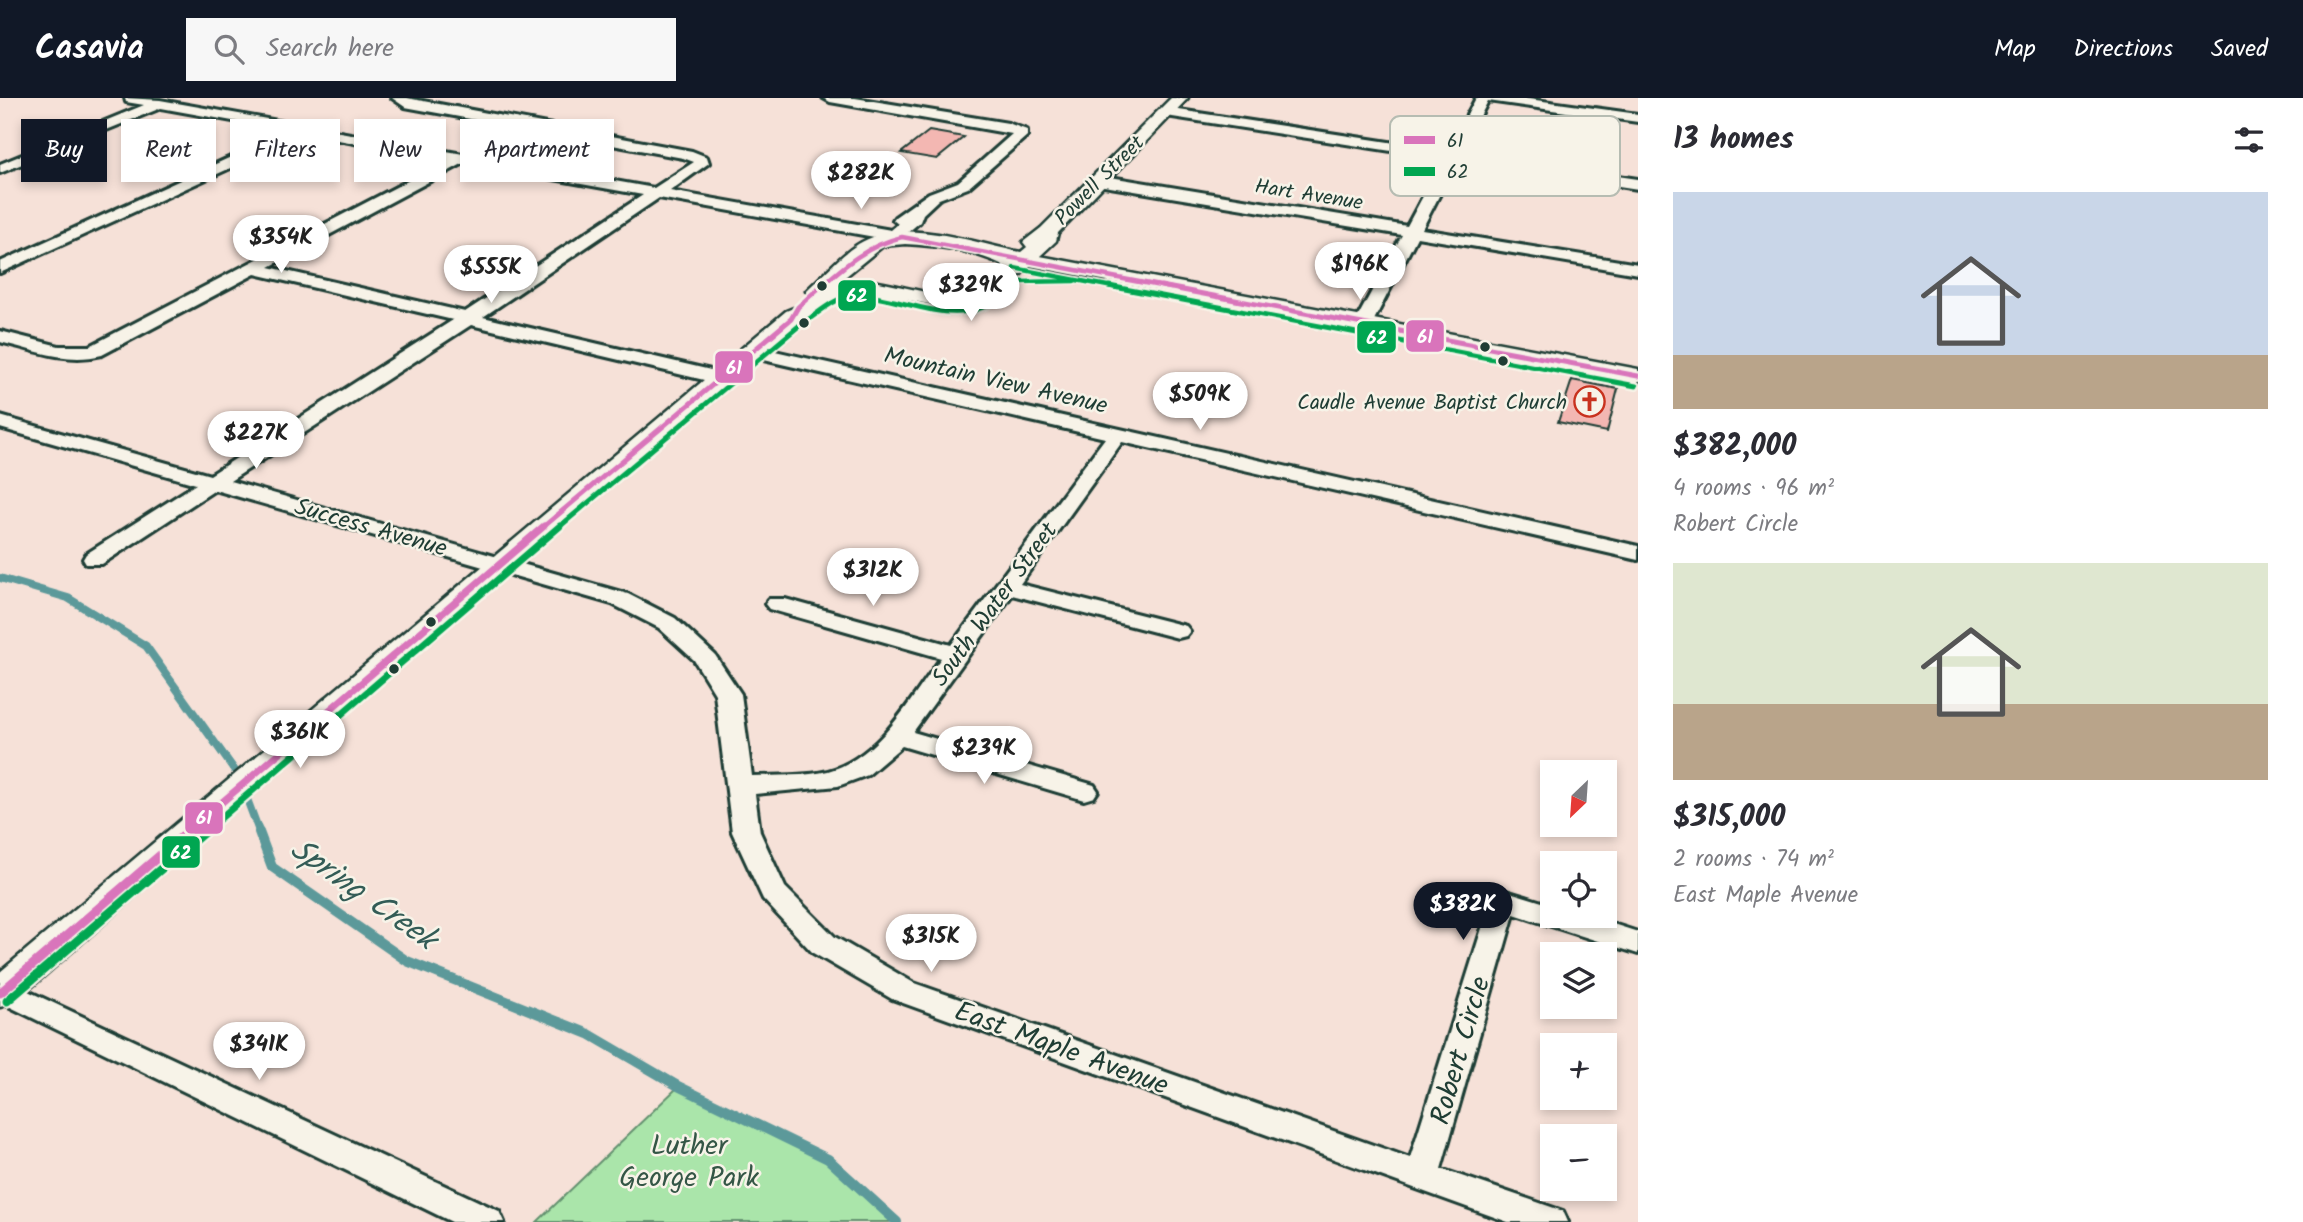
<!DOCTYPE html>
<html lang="en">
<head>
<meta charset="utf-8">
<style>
	body { margin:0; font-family:Kalam,sans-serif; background:#f7f7f7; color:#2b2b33; height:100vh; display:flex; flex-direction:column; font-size:26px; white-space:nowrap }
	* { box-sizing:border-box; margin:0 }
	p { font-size:23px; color:#7c7c81 }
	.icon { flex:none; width:38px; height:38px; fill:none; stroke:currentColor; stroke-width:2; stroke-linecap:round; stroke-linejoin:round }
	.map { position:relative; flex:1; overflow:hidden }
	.side { display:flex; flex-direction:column; background:#fff; width:665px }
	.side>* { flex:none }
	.banner { position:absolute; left:21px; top:21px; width:665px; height:63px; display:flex; gap:14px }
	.needle { width:46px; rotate:205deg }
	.buttons { position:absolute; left:1540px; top:662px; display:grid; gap:14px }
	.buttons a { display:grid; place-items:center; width:77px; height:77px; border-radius:0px; background:#fff; box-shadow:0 4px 10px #0003; font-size:35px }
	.price { position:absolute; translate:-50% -60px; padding:0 16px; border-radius:24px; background:#fff; color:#222; font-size:23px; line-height:46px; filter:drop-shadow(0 2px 4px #0008) }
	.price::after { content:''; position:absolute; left:50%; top:42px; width:21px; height:16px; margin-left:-10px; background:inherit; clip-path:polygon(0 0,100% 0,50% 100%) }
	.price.active { background:#111827; color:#fff }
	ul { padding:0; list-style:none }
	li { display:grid; align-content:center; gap:14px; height:371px; padding:0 35px }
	li span { display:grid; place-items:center; height:217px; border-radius:0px; color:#555 }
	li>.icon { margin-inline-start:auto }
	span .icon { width:126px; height:126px; fill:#fffc; stroke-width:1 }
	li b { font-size:30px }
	h2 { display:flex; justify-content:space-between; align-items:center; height:84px; padding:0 35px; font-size:30px }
	.pill { padding:0 24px; border-radius:0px; background:#fff; box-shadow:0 4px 10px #0003; font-size:24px; line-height:63px }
	.pill.active { background:#111827; color:#fff }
	header { display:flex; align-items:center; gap:42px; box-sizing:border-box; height:98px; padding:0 35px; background:#111827; color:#fff }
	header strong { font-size:33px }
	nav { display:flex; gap:38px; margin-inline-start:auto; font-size:24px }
	.search { width:490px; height:63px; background:#f7f7f7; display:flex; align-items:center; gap:18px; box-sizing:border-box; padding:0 24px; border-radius:0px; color:#7c7c81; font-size:26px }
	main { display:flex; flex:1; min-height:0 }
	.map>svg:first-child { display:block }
	.green { fill:#aae5aa; stroke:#64916f; stroke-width:2 }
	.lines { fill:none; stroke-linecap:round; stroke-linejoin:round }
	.stream-far1 { stroke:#5c999a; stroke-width:8 }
	.stream { stroke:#5c999a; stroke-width:10 }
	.building { fill:#f3b7b2; stroke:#1f3d34; stroke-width:2 }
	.minor-casing { stroke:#1f3d34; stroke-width:6 }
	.tertiary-casing { stroke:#1f3d34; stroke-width:5 }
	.minor { fill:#f7f3e8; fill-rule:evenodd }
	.tertiary { fill:#f7f3e8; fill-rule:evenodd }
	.bus-1-far3-casing { stroke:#f7f3e8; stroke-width:8 }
	.bus-1-far2-casing { stroke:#f7f3e8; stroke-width:10 }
	.bus-1-far1-casing { stroke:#f7f3e8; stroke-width:12 }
	.bus-1-casing { stroke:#f7f3e8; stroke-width:14 }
	.bus-2-far3-casing { stroke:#f7f3e8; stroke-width:8 }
	.bus-2-far2-casing { stroke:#f7f3e8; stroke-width:10 }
	.bus-2-far1-casing { stroke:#f7f3e8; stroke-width:12 }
	.bus-2-casing { stroke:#f7f3e8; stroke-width:14 }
	.bus-1-far3 { stroke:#d974bb; stroke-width:4.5 }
	.bus-1-far2 { stroke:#d974bb; stroke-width:5 }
	.bus-1-far1 { stroke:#d974bb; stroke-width:7 }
	.bus-1 { stroke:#d974bb; stroke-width:9 }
	.bus-2-far3 { stroke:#00a651; stroke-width:4.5 }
	.bus-2-far2 { stroke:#00a651; stroke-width:5 }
	.bus-2-far1 { stroke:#00a651; stroke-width:7 }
	.bus-2 { stroke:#00a651; stroke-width:9 }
	.bus-dot { fill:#1f3d34; stroke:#f7f3e8; stroke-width:2.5 }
	.labels { text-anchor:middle; stroke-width:5; stroke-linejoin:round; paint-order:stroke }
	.far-street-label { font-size:21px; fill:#1f3d34; stroke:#f7f3e8 }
	.far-poi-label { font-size:21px; fill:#1f3d34; stroke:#f7f3e8; text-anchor:end }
	.street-label { font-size:24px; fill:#1f3d34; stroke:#f7f3e8 }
	.near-street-label { font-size:28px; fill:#1f3d34; stroke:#f7f3e8 }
	.near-park-label { font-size:28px; fill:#345646; stroke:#f7f3e8 }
	.near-water-label { font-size:32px; font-style:italic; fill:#335c56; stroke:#f7f3e8 }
	.key { fill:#f7f3e8; stroke:#b6bcb2; stroke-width:2 }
	.key-label { font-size:19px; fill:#1f3d34 }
	.line-badge { stroke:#f7f3e8; stroke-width:2.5 }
	.badge-label { font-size:19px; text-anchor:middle; font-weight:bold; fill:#fff }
</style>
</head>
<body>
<header>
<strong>Casavia</strong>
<div class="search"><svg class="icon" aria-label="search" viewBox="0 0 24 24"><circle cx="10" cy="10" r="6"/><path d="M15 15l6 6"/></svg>Search here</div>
<nav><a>Map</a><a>Directions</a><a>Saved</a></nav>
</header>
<main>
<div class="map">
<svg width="1638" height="1124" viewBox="0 0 1638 1124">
	<rect width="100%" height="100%" fill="#f6e1d8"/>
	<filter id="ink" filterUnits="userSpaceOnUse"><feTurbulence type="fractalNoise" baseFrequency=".0143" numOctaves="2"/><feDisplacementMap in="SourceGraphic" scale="14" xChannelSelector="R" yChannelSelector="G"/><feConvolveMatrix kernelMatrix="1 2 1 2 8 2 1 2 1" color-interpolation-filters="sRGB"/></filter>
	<g filter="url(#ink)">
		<!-- green -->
		<path class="green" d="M 678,989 L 828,1061 L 897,1124 L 537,1124 Z"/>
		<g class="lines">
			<!-- stream-far1 -->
			<path class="stream-far1" d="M 0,480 L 68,500 L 146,548 L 238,677 L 260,736"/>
			<!-- stream -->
			<path class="stream" d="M 259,734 L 272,769 L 407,863 L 589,936 L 678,988 L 828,1061 L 897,1124"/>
		</g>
		<!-- building -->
		<path class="building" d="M 929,33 L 964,39 L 937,61 L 901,55 Z
			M 1572,282 L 1618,291 L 1607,334 L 1558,324 Z"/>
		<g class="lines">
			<defs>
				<path id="minor" d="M 125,0 L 160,2 L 654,90 L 694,64 L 683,60 L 405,9 L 392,0 L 407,0 L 692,53 L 707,59 L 709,65 L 670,93 L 891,132 L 898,126 L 893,122 L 895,119 L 929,95 L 958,84 L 1012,36 L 830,4 L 823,0 L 855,0 L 1008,25 L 1027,32 L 1027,38 L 968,90 L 939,101 L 923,116 L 920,124 L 907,135 L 910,139 L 908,142 L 902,144 L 659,100 L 483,219 L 728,276 L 730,280 L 728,284 L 721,286 L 471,227 L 230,383 L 628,496 L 675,520 L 715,557 L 741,596 L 752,678 C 776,677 805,679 828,673 C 880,659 911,600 941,560 L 769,511 L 765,506 L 769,501 L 785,501 L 951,547 L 1105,340 L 746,258 L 744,254 L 746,250 L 753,248 L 1638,448 L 1638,462 L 1122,344 L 1020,486 L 1186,528 L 1190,533 L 1186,538 L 1178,540 L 1012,497 L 913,634 L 1094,687 L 1098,693 L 1094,699 L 1084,702 L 902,648 L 868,677 L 838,688 L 755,696 L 760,734 L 785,789 L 835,839 L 914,885 L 1410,1060 L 1493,795 L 1503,792 L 1552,807 L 1552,817 L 1585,817 L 1638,834 L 1638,856 L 1514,816 L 1441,1071 L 1563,1113 L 1568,1124 L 1508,1124 L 892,901 L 813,855 L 763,801 L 732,734 L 715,596 L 694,562 L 659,530 L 612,506 L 215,392 L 102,466 L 86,466 L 83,461 L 86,456 L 196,386 L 0,330 L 0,318 L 210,377 L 453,222 L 255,176 L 102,257 C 67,266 33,252 0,244 L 0,233 L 59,248 L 90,248 L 448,62 L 305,36 L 0,175 L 0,164 L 288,33 L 161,10 L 0,75 L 0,66 L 144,7 L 126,4 ZM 464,65 L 643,97 L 465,214 L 269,169 Z
					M 1476,0 L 1521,0 L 1638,16 L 1638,24 L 1488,3 L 1461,55 L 1638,81 L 1638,91 L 1457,63 L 1422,131 L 1638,166 L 1638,176 L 1417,139 L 1372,226 L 1363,231 L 1354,226 L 1402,137 L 1098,87 L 1090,82 L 1098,77 L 1407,128 L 1443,61 L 1166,18 L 1159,14 L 1166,10 L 1448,53 Z
					M 0,880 L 499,1113 L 504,1124 L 452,1124 L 0,904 Z"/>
				<path id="tertiary" d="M 1171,0 L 1188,0 L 1058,135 L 1056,143 L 1040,158 L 1638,271 L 1638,285 L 1030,168 L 990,205 L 951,210 L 862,193 L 848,194 L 838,197 L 819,216 L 802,223 L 540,445 L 13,905 L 0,909 L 0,874 L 786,213 L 803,206 L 813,198 L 806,193 L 810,189 C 828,173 845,151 868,141 C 911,121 978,146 1021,154 L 1027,149 L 1023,144 L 1041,130 ZM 905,146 C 938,148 972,152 1003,167 L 1003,171 C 995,178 988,188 979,193 C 953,211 876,174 840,183 L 883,148 Z"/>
			</defs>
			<!-- minor casing -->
			<use href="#minor" class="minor-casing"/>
			<!-- tertiary casing -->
			<use href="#tertiary" class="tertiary-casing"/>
			<!-- minor -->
			<use href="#minor" class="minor"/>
			<!-- tertiary -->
			<use href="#tertiary" class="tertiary"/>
			<defs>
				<path id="bus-1-far3" d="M 819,190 C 845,167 868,147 902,139 L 1171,190"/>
				<path id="bus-1-far2" d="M 1161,188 L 1638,278
					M 542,430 L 791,221 L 798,209 L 821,188"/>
				<path id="bus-1-far1" d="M 185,736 L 544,428"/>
				<path id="bus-1" d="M 0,895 L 187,734"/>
				<path id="bus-2-far3" d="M 1014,170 L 1118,190
					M 1012,190 L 1018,184 L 1074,183"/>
				<path id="bus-2-far2" d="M 1109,188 L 1636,288
					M 558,430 L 800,227 C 817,217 831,201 851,198 C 865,196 880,200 894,203 C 942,215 975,226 1014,188"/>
				<path id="bus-2-far1" d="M 202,736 L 560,428"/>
				<path id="bus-2" d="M 7,903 L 204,734"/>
			</defs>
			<!-- bus-1-far3 casing -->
			<use href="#bus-1-far3" class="bus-1-far3-casing"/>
			<!-- bus-1-far2 casing -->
			<use href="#bus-1-far2" class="bus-1-far2-casing"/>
			<!-- bus-1-far1 casing -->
			<use href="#bus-1-far1" class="bus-1-far1-casing"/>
			<!-- bus-1 casing -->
			<use href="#bus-1" class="bus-1-casing"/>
			<!-- bus-2-far3 casing -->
			<use href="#bus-2-far3" class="bus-2-far3-casing"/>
			<!-- bus-2-far2 casing -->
			<use href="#bus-2-far2" class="bus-2-far2-casing"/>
			<!-- bus-2-far1 casing -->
			<use href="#bus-2-far1" class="bus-2-far1-casing"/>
			<!-- bus-2 casing -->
			<use href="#bus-2" class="bus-2-casing"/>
			<!-- bus-1-far3 -->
			<use href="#bus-1-far3" class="bus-1-far3"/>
			<!-- bus-1-far2 -->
			<use href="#bus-1-far2" class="bus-1-far2"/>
			<!-- bus-1-far1 -->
			<use href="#bus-1-far1" class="bus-1-far1"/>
			<!-- bus-1 -->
			<use href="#bus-1" class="bus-1"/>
			<!-- bus-2-far3 -->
			<use href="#bus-2-far3" class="bus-2-far3"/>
			<!-- bus-2-far2 -->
			<use href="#bus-2-far2" class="bus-2-far2"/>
			<!-- bus-2-far1 -->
			<use href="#bus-2-far1" class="bus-2-far1"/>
			<!-- bus-2 -->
			<use href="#bus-2" class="bus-2"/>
		</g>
	</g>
	<!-- icons -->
	<defs>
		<symbol id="church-ring" viewBox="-11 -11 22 22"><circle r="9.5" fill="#f7f3e8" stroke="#c8321e" stroke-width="1.5"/><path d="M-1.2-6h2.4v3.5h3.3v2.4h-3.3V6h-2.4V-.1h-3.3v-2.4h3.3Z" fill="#c8321e"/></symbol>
	</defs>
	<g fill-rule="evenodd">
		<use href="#church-ring" x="1572" y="286" width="35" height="35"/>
	</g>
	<!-- markers -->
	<g class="bus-dot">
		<circle cx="822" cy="188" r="6"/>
		<circle cx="804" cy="225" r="6"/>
		<circle cx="1485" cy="249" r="6"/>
		<circle cx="1503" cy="263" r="6"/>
		<circle cx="431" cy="524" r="6"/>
		<circle cx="394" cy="571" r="6"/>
	</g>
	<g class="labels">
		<!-- far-street labels -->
		<g class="far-street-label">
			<text transform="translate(1099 82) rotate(-45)" y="7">Powell Street</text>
			<text transform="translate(1309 96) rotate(9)" y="7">Hart Avenue</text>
		</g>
		<!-- far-poi labels -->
		<g class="far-poi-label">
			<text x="1567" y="311">Caudle Avenue Baptist Church</text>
		</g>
		<!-- street labels -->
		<g class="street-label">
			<text transform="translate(996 282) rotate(13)" y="8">Mountain View Avenue</text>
			<text transform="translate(371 429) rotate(16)" y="8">Success Avenue</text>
			<text transform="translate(994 506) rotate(-54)" y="8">South Water Street</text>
		</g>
		<!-- near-street labels -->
		<g class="near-street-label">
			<text transform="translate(1062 949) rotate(20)" y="10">East Maple Avenue</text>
			<text transform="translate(1459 952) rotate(-74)" y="10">Robert Circle</text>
		</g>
		<!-- near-park labels -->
		<g class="near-park-label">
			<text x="689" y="1056">Luther<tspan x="689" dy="32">George Park</tspan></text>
		</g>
		<!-- near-water labels -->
		<g class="near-water-label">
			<text transform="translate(364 795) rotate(35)" y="11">Spring Creek</text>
		</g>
	</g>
	<!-- legend -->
	<rect x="1390" y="18" width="230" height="80" rx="10" class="key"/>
	<rect x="1404" y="38" width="31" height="8" fill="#d974bb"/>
	<rect x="1404" y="69" width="31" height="9" fill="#00a651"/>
	<g class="key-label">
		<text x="1447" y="49">61</text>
		<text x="1447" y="80">62</text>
	</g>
	<g class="line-badge">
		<rect x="837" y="181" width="40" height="33" rx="7" fill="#00a651"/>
		<rect x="1405" y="221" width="40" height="34" rx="7" fill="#d974bb"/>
		<rect x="1356" y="222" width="41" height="34" rx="7" fill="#00a651"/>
		<rect x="714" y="252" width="40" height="34" rx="7" fill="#d974bb"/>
		<rect x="184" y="703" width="40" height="34" rx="7" fill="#d974bb"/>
		<rect x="161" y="737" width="40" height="34" rx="7" fill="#00a651"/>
	</g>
	<g class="badge-label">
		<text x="857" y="204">62</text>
		<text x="1425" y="245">61</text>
		<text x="1377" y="246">62</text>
		<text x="734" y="276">61</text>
		<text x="204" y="726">61</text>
		<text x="181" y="761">62</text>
	</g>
</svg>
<div class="buttons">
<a><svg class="needle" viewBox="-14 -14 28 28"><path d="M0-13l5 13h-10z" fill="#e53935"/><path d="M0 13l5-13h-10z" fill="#7c7c81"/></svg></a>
<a><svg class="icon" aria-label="locate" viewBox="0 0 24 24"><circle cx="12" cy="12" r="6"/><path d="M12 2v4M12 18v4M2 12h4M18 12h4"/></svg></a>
<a><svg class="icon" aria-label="layers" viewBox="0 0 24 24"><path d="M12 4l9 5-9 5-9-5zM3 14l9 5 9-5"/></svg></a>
<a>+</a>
<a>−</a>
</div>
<b class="price" style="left:861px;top:113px">$282K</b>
<b class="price" style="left:281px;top:177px">$354K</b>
<b class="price" style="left:1360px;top:204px">$196K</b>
<b class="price" style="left:491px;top:207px">$555K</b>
<b class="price" style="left:971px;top:225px">$329K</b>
<b class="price" style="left:1200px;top:334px">$509K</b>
<b class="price" style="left:256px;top:373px">$227K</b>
<b class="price" style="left:873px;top:510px">$312K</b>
<b class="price" style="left:300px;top:672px">$361K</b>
<b class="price" style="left:984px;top:688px">$239K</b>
<b class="price active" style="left:1463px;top:844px">$382K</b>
<b class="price" style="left:931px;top:876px">$315K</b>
<b class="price" style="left:259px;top:984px">$341K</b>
<div class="banner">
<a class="pill active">Buy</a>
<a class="pill">Rent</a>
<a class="pill">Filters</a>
<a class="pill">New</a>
<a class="pill">Apartment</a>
</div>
</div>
<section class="side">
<h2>13 homes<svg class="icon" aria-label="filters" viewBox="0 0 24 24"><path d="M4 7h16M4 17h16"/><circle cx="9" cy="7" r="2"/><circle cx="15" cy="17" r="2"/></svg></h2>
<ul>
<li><span style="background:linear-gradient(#c9d6e8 75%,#b9a48a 0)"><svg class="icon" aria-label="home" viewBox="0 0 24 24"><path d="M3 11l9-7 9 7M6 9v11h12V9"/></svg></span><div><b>$382,000</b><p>4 rooms · 96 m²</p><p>Robert Circle</p></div></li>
<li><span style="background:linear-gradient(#dfe7d0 65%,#b9a48a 0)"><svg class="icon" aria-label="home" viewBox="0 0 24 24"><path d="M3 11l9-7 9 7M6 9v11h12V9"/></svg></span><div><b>$315,000</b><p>2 rooms · 74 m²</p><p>East Maple Avenue</p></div></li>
</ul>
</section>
</main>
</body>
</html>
